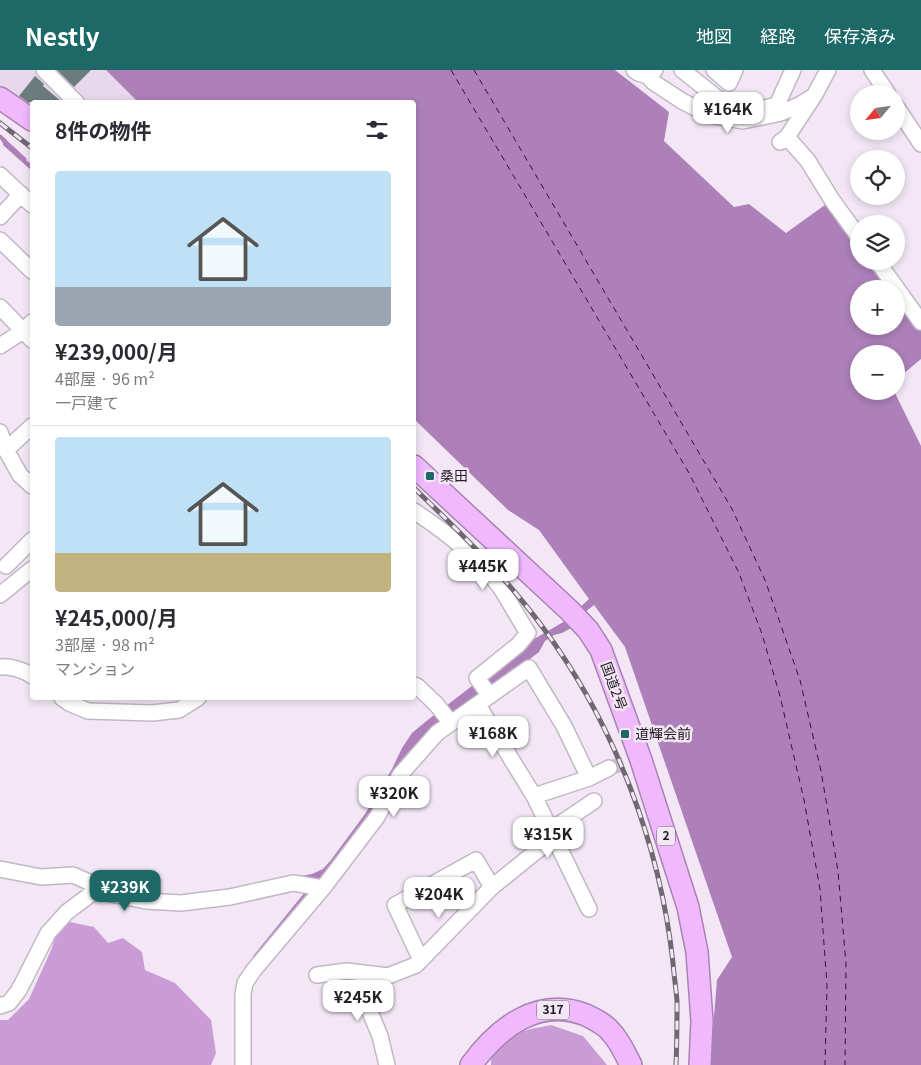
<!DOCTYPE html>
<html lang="ja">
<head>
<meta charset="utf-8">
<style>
	body { margin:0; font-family:Georgia,"Noto Sans JP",serif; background:#f7f7f7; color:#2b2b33; height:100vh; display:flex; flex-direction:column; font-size:19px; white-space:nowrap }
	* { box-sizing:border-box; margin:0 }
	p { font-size:16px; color:#7c7c81 }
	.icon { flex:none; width:28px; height:28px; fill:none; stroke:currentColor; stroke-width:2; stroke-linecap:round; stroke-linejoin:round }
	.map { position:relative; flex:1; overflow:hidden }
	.details { position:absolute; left:30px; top:30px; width:386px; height:600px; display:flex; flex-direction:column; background:#fff; border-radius:5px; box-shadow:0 2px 8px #0003 }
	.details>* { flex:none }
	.needle { width:32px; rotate:241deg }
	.buttons { position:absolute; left:850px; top:15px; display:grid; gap:10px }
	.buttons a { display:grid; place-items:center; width:55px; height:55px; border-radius:50%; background:#fff; box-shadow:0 2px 8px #0003; font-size:25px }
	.price { position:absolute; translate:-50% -42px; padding:0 11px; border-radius:10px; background:#fff; color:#222; font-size:16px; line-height:32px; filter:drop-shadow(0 1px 2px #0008) }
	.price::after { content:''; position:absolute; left:50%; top:30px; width:15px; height:11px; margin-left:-8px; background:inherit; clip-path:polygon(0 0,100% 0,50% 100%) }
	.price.current { background:#1c6967; color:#fff }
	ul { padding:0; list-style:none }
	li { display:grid; align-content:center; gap:10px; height:265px; padding:0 25px }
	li+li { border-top:1px solid #e1e1e2 }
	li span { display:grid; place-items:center; height:155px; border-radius:5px; color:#555 }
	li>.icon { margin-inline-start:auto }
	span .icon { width:90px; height:90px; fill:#fffc; stroke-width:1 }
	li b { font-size:21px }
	h2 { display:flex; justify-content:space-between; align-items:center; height:60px; padding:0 25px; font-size:21px }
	header { display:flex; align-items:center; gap:30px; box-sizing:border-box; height:70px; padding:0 25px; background:#1c6967; color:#fff }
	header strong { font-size:24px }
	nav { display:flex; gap:28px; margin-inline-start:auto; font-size:18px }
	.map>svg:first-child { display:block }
	.built { fill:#e8d8ec }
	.forest { fill:#ca9cd6 }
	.water { fill:#ad80b9 }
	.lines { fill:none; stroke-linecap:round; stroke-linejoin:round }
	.stream { stroke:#ad80b9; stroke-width:3 }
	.ferry { stroke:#42064f; stroke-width:1; stroke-dasharray:6 5; stroke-linecap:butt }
	.building { fill:#6a7d7c }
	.minor-tunnel { stroke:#c9bfcc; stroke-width:15; stroke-dasharray:15 8; stroke-linecap:butt }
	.minor-casing { stroke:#c2b7c5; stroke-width:18 }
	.highway-casing { stroke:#a883b2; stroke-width:24 }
	.minor { stroke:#fff; stroke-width:15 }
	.highway { stroke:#f0b9fe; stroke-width:21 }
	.rail-casing { stroke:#6f6871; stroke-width:5 }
	.rail { stroke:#f3e7f6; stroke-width:3; stroke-dasharray:9; stroke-linecap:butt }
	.poi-dot { fill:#1c6967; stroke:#f3e7f6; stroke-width:2 }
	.labels { text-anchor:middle; stroke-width:5; stroke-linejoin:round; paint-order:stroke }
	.shield { fill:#f3e7f6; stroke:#615a63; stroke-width:1 }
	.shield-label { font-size:12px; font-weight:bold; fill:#221e24 }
	.poi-label { font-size:14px; fill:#221e24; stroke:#f3e7f6; text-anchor:start }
	.street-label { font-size:14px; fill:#221e24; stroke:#f3e7f6 }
</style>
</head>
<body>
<header>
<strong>Nestly</strong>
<nav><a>地図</a><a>経路</a><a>保存済み</a></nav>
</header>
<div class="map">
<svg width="921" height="995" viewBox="0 0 921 995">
	<rect width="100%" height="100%" fill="#f3e7f6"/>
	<!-- built -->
	<path class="built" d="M 0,0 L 106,0 L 138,32 L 32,32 L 32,42 L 0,19 Z"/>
	<!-- forest -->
	<path class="forest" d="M 60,850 L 94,857 L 108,873 L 123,868 L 142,882 L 145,900 L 175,913 L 211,950 L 216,983 L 211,995 L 0,995 L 0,950 L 8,950 L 29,929 L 52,878 Z
		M 551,955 L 583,966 L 607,995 L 491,995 C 490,977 510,967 524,961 C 532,958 543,957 551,955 Z"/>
	<!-- water -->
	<path class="water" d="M 106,0 L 615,0 L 669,42 L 664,71 L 734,137 L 749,134 L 786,163 L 829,132 L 859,173 L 859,191 L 872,191 L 892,219 L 859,219 L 859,256 L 896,256 L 896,225 L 921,260 L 921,289 L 896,310 L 896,284 L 859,284 L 859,321 L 894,321 L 921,376 L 921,995 L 710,995 L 717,910 L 732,887 L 625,577 L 594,535 L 584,543 L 573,557 L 562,563 L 554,565 L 545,571 L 539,582 L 492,618 L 393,706 L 357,765 L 270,871 L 236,954 L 235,923 L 238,913 L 254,885 L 305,822 L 296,807 L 312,804 L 323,799 L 331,790 L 365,744 L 392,699 L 402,678 L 412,663 L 429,649 L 529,572 L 565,551 L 589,529 L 539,460 L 508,440 L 414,349 L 414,32 L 138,32 Z
		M 0,65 L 1,65 L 7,70 L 6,73 L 32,95 L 32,101 L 3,75 L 3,73 L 0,69 Z"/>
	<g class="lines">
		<!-- stream -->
		<path class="stream" d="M 0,66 L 25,89"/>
		<!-- ferry -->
		<path class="ferry" d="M 451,0 L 689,403 L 739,503 L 762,564 L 780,626 L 804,730 L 820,819 L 827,915 L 825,995
			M 474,0 L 732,439 L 765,510 L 800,610 L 821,701 L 838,801 L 846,894 L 845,995"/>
	</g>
	<!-- building -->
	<path class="building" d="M 57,0 L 91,0 L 74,17 Z
		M 35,6 L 44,14 L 43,16 L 62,32 L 30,32 L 29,33 L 19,26 Z"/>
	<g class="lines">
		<!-- minor-tunnel -->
		<path class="minor-tunnel" d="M 609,698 L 627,693"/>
		<defs>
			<path id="minor" d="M 44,0 L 76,32
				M 634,0 L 638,3 L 648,6
				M 655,0 L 648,6 L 653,12 L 682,31 L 709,45 L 743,51 L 781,43 L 801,34 L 814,26 L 828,0
				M 682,0 L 725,34 L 752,41 L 777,35 L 793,0
				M 714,0 L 729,13 L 735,0
				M 872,0 L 888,24
				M 896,36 L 921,74
				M 787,67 L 808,91 L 832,130 L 859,167
				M 780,72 L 787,67 L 812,29
				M 0,105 L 32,135
				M 0,147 L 21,124
				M 0,170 L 32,201
				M 877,191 L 921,252
				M 0,237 L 32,270
				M 0,276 L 23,261 L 32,252
				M 0,362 L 6,380 L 20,405 L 32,416
				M 6,380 L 32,356
				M 414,441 C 446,462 477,486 500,517 C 510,532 518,548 528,563 L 518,575 L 477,608 L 490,626
				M 6,496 L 32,470
				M 0,525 L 32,499
				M 0,597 C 10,596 24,600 32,606
				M 414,615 L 417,616 L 436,634 L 451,653
				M 62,628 L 69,633 L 88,641 L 152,643 L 179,640 L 198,628
				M 478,635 L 534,726 L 589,839
				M 534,726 L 589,708 L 609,698
				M 551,760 L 594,731
				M 0,799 L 41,807 L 73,805 L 100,817 L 101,822
				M 421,890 L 395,835 L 476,790 L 492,817
				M 356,902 L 363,925 L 380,966 L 387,995
				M 317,905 L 347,901 L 388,906 L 416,895 L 492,817 L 554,767
				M 0,936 L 9,933 L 19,920 L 48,863 L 67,842 L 91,824 L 101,822 L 146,831 L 181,833 L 230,827 L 293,813 L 323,818
				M 243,995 L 243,924 L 245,913 L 253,901 L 323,818 L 377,747 L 400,705 L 437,663 L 529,598 L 564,656 L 589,708"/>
			<path id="highway" d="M 0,28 L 32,50
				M 414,396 L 570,541 L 588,560 L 601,580 L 641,690 L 688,837 L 697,882 L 702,951 L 700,995
				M 471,995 C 498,958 538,926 586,945 C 594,949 605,954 611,962 C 620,971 625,984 631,995"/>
		</defs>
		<!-- minor casing -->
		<use href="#minor" class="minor-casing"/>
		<!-- highway casing -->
		<use href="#highway" class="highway-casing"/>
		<!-- minor -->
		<use href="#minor" class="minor"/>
		<!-- highway -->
		<use href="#highway" class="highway"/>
		<defs>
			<path id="rail" d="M 0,53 L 32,78
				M 414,418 C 460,462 506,507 544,559 C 615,656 660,774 673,893 C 674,906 676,918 677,931 C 677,952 677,974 676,995"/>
		</defs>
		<!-- rail casing -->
		<use href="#rail" class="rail-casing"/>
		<!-- rail -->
		<use href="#rail" class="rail"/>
	</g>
	<!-- markers -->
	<g class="poi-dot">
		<rect x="425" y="401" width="10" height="10" rx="2.5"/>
		<rect x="620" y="659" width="10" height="10" rx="2.5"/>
	</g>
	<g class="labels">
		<!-- shield labels -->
		<g class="shield">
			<rect x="657" y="756.5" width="18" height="19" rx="4"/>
			<rect x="537" y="930.5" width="32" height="19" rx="4"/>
		</g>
		<g class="shield-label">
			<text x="666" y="770">2</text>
			<text x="553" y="944">317</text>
		</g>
		<!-- poi labels -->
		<g class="poi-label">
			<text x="440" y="411">桑田</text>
			<text x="635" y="669">道輝会前</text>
		</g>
		<!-- street labels -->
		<g class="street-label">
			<text transform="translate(614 616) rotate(70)" y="5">国道2号</text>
		</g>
	</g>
</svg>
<div class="buttons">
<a><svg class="needle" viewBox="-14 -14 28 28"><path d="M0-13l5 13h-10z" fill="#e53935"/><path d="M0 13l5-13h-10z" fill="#7c7c81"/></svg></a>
<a><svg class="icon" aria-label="locate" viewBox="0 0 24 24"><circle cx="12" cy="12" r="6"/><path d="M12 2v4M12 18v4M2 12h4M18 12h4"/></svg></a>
<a><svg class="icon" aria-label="layers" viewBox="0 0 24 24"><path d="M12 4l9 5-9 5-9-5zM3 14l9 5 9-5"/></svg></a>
<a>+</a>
<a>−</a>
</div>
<b class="price" style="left:728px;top:64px">¥164K</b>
<b class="price" style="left:483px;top:521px">¥445K</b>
<b class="price" style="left:493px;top:688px">¥168K</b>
<b class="price" style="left:394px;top:748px">¥320K</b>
<b class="price" style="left:548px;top:789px">¥315K</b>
<b class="price current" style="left:125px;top:842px">¥239K</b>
<b class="price" style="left:439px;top:849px">¥204K</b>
<b class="price" style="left:358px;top:952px">¥245K</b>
<section class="details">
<h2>8件の物件<svg class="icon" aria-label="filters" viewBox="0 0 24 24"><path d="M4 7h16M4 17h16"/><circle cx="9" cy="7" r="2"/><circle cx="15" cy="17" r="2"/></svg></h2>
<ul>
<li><span style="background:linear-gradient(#bfe0f5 75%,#9aa5b1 0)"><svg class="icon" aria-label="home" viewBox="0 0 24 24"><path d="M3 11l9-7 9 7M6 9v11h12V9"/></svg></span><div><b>¥239,000/月</b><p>4部屋 · 96 m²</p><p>一戸建て</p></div></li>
<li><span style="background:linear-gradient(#bfe0f5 75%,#c2b280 0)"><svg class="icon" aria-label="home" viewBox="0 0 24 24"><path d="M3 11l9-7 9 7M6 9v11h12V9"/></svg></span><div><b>¥245,000/月</b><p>3部屋 · 98 m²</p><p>マンション</p></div></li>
</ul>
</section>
</div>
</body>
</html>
